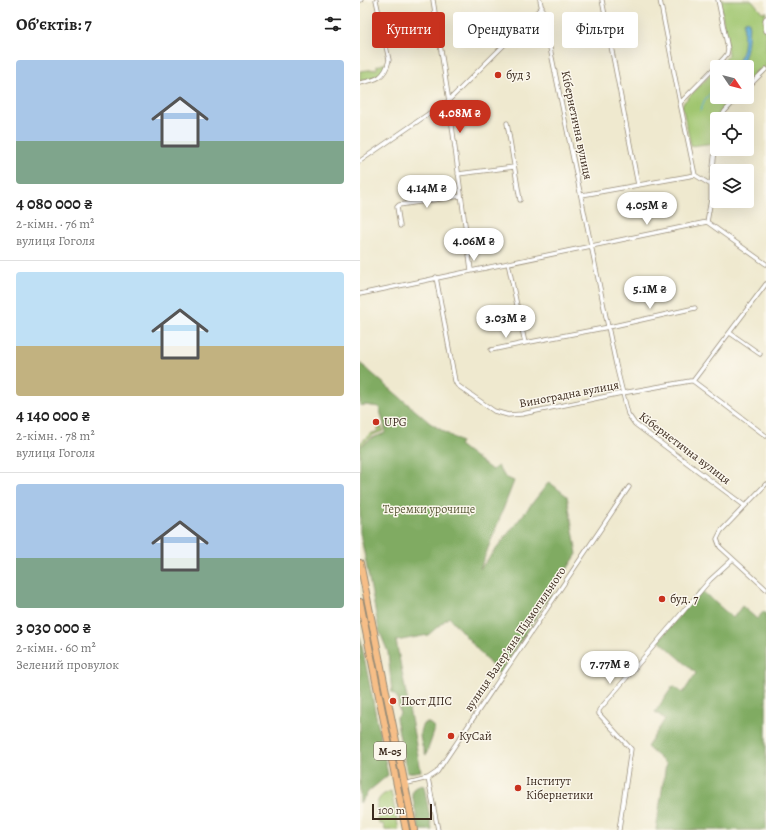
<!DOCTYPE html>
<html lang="uk">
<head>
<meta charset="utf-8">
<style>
	body { margin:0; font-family:Alegreya,serif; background:#f2f2f2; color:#222; height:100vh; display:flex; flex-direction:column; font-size:15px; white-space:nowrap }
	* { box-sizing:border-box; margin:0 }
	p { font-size:13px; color:#767676 }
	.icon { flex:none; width:22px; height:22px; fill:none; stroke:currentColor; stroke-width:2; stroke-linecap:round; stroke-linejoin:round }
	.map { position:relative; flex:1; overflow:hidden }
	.sheet { display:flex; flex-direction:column; background:#fff; width:360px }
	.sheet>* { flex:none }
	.top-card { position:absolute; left:12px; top:12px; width:334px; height:36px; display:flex; gap:8px }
	.needle { width:26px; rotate:125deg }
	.controls { position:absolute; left:350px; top:60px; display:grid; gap:8px }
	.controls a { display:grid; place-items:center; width:44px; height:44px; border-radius:4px; background:#fff; box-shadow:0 4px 16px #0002; font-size:20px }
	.scale { position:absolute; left:12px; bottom:10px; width:60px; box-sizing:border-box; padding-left:4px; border:2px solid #3b2a1e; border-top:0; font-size:11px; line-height:14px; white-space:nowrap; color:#3b2a1e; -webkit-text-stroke:3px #fbf7ec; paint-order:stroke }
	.price { position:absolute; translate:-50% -34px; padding:0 9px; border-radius:14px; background:#fff; color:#222; font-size:13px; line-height:26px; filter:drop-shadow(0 1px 2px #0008) }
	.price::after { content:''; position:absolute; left:50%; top:24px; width:12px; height:9px; margin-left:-6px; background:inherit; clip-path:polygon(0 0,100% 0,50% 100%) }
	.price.active { background:#c8321e; color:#fff }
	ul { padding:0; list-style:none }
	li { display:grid; align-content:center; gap:8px; height:212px; padding:0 16px }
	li+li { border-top:1px solid #e0e0e0 }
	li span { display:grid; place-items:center; height:124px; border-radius:4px; color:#555 }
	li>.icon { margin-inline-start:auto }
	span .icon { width:72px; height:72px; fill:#fffc; stroke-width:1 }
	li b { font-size:17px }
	h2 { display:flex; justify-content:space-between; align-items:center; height:48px; padding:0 16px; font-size:17px }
	.chip { padding:0 14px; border-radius:4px; background:#fff; box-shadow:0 4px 16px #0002; font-size:14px; line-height:36px }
	.chip.active { background:#c8321e; color:#fff }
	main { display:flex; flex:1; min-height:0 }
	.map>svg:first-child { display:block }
	.green { fill:#a0c670; stroke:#6e7847 }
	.forest { fill:#80ab62; stroke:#5e6a40 }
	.water { fill:#5eaed9; stroke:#4c6c7c }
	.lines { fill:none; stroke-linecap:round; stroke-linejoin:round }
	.stream { stroke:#5eaed9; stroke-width:1 }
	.minor-casing { stroke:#958a76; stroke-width:5 }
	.trunk-casing { stroke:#958a76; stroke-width:8 }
	.minor { stroke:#fff; stroke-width:3.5 }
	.trunk { stroke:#f6be87; stroke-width:6 }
	.poi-dot { fill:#c8321e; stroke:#fbf7ec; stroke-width:1.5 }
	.labels { text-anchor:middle; stroke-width:3; stroke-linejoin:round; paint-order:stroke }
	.shield { fill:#fbf7ec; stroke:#75685c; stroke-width:1 }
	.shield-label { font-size:11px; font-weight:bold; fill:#3b2a1e }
	.poi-label { font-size:12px; fill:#3b2a1e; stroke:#fbf7ec; text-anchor:start }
	.street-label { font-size:12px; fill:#3b2a1e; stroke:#fbf7ec }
	.park-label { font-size:12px; fill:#595937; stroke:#fbf7ec }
</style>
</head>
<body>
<main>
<section class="sheet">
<h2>Об’єктів: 7<svg class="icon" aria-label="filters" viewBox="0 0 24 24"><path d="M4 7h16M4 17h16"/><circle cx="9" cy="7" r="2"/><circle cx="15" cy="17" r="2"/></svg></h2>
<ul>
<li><span style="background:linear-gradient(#a9c7e8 65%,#7fa58c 0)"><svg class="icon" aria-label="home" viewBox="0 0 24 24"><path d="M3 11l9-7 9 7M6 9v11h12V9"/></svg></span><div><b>4 080 000 ₴</b><p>2-кімн. · 76 m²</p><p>вулиця Гоголя</p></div></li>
<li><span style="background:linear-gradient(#bfe0f5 60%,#c2b280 0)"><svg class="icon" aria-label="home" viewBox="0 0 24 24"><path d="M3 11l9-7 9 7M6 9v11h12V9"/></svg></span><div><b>4 140 000 ₴</b><p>2-кімн. · 78 m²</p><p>вулиця Гоголя</p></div></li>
<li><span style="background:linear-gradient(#a9c7e8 60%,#7fa58c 0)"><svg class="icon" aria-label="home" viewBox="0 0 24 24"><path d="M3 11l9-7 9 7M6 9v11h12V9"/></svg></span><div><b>3 030 000 ₴</b><p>2-кімн. · 60 m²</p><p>Зелений провулок</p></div></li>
</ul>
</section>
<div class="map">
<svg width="406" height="830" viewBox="0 0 406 830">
	<rect width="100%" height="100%" fill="#fbf7ec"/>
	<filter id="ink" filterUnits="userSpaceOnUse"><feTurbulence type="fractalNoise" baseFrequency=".025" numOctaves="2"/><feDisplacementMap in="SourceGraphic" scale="8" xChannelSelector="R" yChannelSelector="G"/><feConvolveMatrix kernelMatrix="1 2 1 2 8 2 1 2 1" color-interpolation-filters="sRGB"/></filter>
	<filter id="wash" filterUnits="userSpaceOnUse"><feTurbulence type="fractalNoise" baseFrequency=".012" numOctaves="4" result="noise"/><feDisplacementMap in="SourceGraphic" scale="16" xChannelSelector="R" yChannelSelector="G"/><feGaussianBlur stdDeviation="0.9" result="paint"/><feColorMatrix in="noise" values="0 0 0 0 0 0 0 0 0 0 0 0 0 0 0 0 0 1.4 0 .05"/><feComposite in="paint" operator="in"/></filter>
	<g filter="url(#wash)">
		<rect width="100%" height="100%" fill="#efe9cf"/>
		<!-- green -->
		<path class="green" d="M 360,0 L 392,0 L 402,12 L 406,12 C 403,20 402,27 406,34 L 406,67 L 387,86 L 387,67 L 358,67 L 368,55 Z
			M 26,63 C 21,78 15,78 0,81 L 0,71 L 17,69 L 17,66 Z
			M 357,68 L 357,97 L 376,97 C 358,115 356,117 354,143 L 331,146 L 322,105 L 324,102 Z
			M 22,427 L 23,431 L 13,435 L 0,446 L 0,443 L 10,434 L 18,431 L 18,428 Z
			M 31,791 L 39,830 L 25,830 L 23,824 L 19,824 C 16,808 13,797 31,791 Z"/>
		<!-- forest -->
		<path class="forest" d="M 0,363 L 70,423 L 101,442 L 99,445 L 132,470 L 138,466 L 145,477 L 154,481 L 120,569 L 189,482 L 207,496 L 217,554 L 139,674 L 89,617 L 68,635 L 36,641 L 61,771 L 47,773 L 36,718 L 40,714 L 37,697 L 32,693 L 28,652 L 19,630 L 0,532 L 0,447 L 12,438 L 25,433 L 25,428 L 19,407 L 5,405 L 0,406 Z
			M 341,590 L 373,618 L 382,606 L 397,619 L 404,611 L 406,613 L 406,830 L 296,830 L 306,764 L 287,747 L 305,719 L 295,712 L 313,686 L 323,693 L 336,673 L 299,640 Z
			M 0,637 L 28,775 L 8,792 L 0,803 Z
			M 64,723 L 69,723 L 74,727 L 74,732 L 66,755 C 62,745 56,733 64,723 Z
			M 61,785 L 64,786 L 72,830 L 59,830 L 52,793 L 53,789 Z"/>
		<!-- water -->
		<path class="water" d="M 387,20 L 389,22 C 388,37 389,55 379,67 L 374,67 C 386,54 383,39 384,22 Z"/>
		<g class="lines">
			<!-- stream -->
			<path class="stream" d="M 340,111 L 345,99 L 357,86"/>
		</g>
	</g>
	<g filter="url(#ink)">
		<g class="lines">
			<defs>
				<path id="minor" d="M 0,0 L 1,0
					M 73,0 L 88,95 L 111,270
					M 180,0 L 256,365 L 268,414 L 275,424 L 385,506
					M 242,0 L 278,185
					M 300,0 L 320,103 L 335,175
					M 406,18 L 405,20 L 406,31
					M 0,83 C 16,80 25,78 29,60 L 16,0
					M 387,88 L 406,69
					M 320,103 L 363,59 L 367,54 L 368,49 L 358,0
					M 360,119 L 365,111 L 378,97
					M 147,123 L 160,200
					M 0,161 L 74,110 L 85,104 L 182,7
					M 98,174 L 154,167
					M 335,175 L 351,185
					M 222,195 L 335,175
					M 347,222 L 351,199 L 351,185 L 357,132
					M 347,222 L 406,264
					M 40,226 L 37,207 L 39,205 L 101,196
					M 148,263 L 165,343 L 249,327 L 335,308
					M 76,277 L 95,381 L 97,385 L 134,411 L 148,415 L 162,414 L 257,394 L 330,381 L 333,381 L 406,284
					M 0,294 L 347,222
					M 370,333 L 400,354
					M 131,350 L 165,343
					M 333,381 L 406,436
					M 406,484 L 361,531 L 357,539 L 360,547 L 406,589
					M 68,778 L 78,830
					M 44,784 L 68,778 L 77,772 L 269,487
					M 259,830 L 271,749 L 239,714 L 239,710 L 350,580 L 373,559"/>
				<path id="trunk" d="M 0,563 L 54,830
					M 0,602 L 46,830"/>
			</defs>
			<!-- minor casing -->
			<use href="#minor" class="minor-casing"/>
			<!-- trunk casing -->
			<use href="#trunk" class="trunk-casing"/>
			<!-- minor -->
			<use href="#minor" class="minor"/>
			<!-- trunk -->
			<use href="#trunk" class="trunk"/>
		</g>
	</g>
	<!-- markers -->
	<g class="poi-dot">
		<circle cx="138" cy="75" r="4"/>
		<circle cx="16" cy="422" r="4"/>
		<circle cx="302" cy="599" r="4"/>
		<circle cx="33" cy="701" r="4"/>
		<circle cx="91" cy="736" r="4"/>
		<circle cx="158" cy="788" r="4"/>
	</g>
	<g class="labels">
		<!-- shield labels -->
		<rect class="shield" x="14" y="742" width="32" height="18" rx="3"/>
		<g class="shield-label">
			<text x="30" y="755">М-05</text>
		</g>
		<!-- poi labels -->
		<g class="poi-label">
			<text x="146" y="79">буд 3</text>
			<text x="24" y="426">UPG</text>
			<text x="310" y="603">буд. 7</text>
			<text x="41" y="705">Пост ДПС</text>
			<text x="99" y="740">КуСай</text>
			<text x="166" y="785">Інститут<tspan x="166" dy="14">Кібернетики</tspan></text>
		</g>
		<!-- street labels -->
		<g class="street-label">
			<text transform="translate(217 125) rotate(78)" y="4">Кібернетична вулиця</text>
			<text transform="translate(209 394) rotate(-11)" y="4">Виноградна вулиця</text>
			<text transform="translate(325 448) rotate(37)" y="4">Кібернетична вулиця</text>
			<text transform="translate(155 639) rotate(-56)" y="4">вулиця Валерʼяна Підмогильного</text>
		</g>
		<!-- park labels -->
		<g class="park-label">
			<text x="69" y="513">Теремки урочище</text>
		</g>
	</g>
</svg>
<div class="controls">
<a><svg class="needle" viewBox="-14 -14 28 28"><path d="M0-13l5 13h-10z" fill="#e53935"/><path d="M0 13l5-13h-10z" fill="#767676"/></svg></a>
<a><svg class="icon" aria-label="locate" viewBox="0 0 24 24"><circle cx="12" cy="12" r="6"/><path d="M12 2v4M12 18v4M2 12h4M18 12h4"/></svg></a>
<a><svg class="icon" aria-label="layers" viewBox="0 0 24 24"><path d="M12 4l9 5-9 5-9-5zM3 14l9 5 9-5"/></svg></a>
</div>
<div class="scale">100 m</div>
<b class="price active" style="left:100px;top:134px">4.08M ₴</b>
<b class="price" style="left:67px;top:209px">4.14M ₴</b>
<b class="price" style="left:287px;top:226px">4.05M ₴</b>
<b class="price" style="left:114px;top:262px">4.06M ₴</b>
<b class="price" style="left:290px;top:310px">5.1M ₴</b>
<b class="price" style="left:146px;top:339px">3.03M ₴</b>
<b class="price" style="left:250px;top:685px">7.77M ₴</b>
<div class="top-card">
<a class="chip active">Купити</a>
<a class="chip">Орендувати</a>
<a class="chip">Фільтри</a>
</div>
</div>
</main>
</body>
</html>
